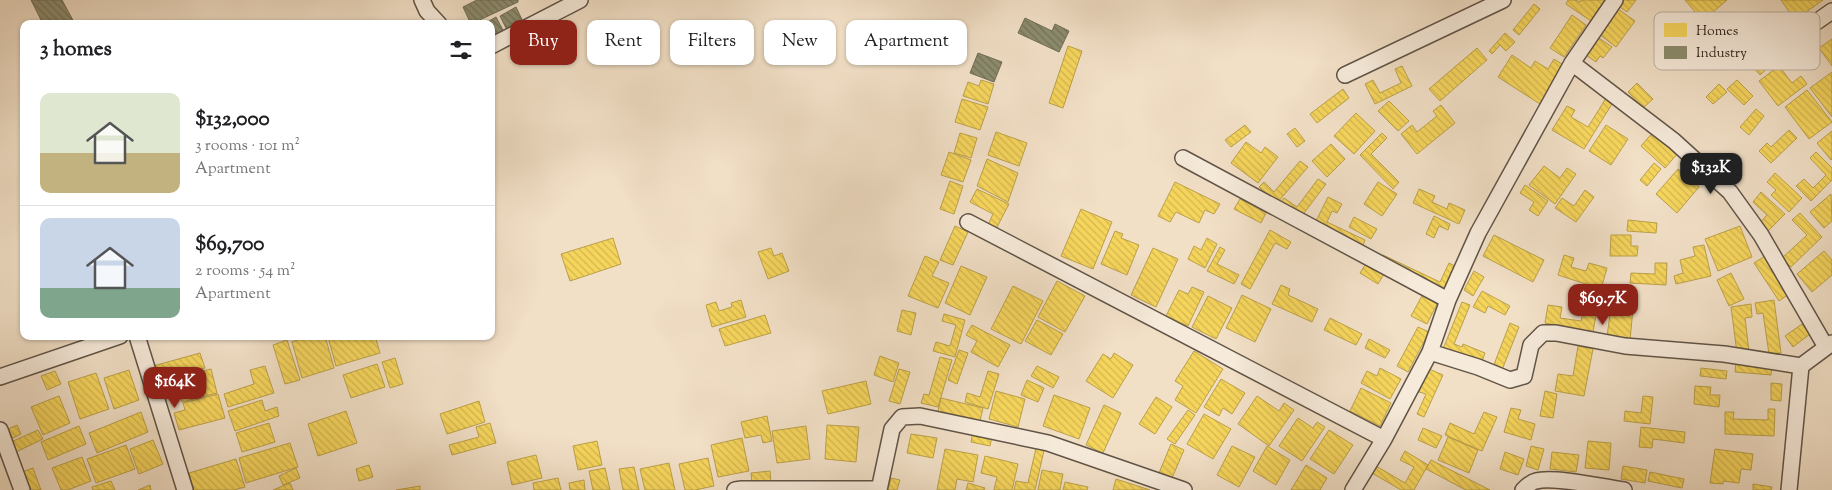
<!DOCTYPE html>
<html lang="en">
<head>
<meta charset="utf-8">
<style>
	body { margin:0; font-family:"Sorts Mill Goudy",serif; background:#f6f6f6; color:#202124; height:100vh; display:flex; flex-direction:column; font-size:19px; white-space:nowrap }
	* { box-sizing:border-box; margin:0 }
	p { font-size:16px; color:#757577 }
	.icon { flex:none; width:28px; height:28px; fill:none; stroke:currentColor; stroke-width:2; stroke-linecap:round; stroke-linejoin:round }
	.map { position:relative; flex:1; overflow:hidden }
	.panel { position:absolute; left:20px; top:20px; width:475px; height:320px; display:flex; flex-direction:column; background:#fff; border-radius:10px; box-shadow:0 1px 4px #0004 }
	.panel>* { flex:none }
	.guide { position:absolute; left:510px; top:20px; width:475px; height:45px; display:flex; gap:10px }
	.price { position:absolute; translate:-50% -42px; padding:0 11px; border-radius:10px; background:#8f2418; color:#fff; font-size:16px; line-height:32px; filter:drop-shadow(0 1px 2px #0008) }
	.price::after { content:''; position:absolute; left:50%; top:30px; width:15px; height:11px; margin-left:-8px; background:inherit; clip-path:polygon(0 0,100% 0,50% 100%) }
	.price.on { background:#222; color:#fff }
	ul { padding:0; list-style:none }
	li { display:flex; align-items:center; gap:15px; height:125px; padding:0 20px }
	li+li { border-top:1px solid #e0e0e0 }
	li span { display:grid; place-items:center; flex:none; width:140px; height:100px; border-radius:10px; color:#555 }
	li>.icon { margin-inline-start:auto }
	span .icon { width:60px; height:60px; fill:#fffc; stroke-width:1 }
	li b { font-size:21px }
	h2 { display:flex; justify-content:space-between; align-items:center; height:60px; padding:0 20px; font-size:21px }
	.chip { padding:0 18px; border-radius:10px; background:#fff; box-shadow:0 1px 4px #0004; font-size:18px; line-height:45px }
	.chip.on { background:#8f2418; color:#fff }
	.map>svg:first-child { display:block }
	.homes { fill:url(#homes-back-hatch); stroke:#bba049 }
	.industry { fill:url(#industry-back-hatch); stroke:#706d56 }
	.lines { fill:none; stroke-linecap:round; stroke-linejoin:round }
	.street-casing { stroke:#605447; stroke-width:18 }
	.street { stroke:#f6eada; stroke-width:15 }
	.key { fill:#f6eada; stroke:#bbafa1; stroke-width:1 }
	.key-label { font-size:14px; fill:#30251d }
</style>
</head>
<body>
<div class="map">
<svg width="1832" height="490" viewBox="0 0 1832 490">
	<defs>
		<pattern id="homes-back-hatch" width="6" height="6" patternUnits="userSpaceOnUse" patternTransform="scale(1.25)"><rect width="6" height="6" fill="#f6d55c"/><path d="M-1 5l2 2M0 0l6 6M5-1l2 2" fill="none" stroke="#d3b750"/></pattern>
		<pattern id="industry-back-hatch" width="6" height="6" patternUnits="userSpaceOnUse" patternTransform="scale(1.25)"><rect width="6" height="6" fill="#8c8c6e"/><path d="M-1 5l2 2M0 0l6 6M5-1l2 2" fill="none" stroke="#73725a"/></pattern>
	</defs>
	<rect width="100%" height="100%" fill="#f1dfc6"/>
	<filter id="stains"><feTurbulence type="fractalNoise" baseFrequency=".004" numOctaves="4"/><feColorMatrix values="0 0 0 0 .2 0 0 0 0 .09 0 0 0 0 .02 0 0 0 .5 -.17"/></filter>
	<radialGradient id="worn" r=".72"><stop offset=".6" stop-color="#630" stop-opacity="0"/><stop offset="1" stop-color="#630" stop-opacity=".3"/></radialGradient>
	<!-- homes -->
	<path class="homes" d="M 1568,0 L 1576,0 L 1580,2 L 1581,0 L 1605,0 L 1591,21 L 1566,4 Z
		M 1621,0 L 1636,0 L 1627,12 L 1617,5 Z
		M 1685,0 L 1727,0 L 1703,21 Z
		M 1781,0 L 1823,0 L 1795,20 Z
		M 1534,4 L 1540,9 L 1519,35 L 1513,30 Z
		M 1618,9 L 1635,21 L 1616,47 L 1599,34 Z
		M 1572,15 L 1586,25 L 1564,57 L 1550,48 Z
		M 1769,32 L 1787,51 L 1760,75 L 1743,56 Z
		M 1505,33 L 1515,42 L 1506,51 L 1500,45 L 1492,54 L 1489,51 Z
		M 1599,38 L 1612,47 L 1603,58 L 1600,56 L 1596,62 L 1586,55 Z
		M 1832,39 L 1832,66 L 1819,48 Z
		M 1068,46 L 1082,51 L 1063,108 L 1049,103 Z
		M 1477,48 L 1487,60 L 1440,101 L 1429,89 Z
		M 1512,55 L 1531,68 L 1535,61 L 1548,69 L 1554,59 L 1565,66 L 1540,104 L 1498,77 Z
		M 1402,66 L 1412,86 L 1375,104 L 1365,84 L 1373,80 L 1380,93 L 1401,83 L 1395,69 Z
		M 1779,66 L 1792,83 L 1801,76 L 1807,84 L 1778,106 L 1759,81 Z
		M 1832,72 L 1832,117 L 1810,88 Z
		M 981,80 L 994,84 L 988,104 L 963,96 L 968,82 L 979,86 Z
		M 1737,80 L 1753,96 L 1744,105 L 1727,89 Z
		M 1637,83 L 1653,99 L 1643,108 L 1628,92 Z
		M 1719,84 L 1727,92 L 1713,104 L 1706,97 Z
		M 1343,89 L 1349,98 L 1317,123 L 1310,114 Z
		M 1807,90 L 1832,122 L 1809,139 L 1785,107 Z
		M 1608,95 L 1615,99 L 1584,149 L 1552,130 L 1567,106 L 1575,110 L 1571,117 L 1588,127 Z
		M 962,99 L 988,107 L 980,130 L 955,122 Z
		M 1389,101 L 1409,121 L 1398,131 L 1378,111 Z
		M 1441,105 L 1455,123 L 1417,154 L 1401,134 L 1412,125 L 1417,132 L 1437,116 L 1433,111 Z
		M 1756,109 L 1764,116 L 1749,135 L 1740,127 Z
		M 1356,113 L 1375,131 L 1354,154 L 1334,136 Z
		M 1245,125 L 1251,132 L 1231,147 L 1225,140 Z
		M 1606,125 L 1628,139 L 1611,165 L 1589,151 Z
		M 1295,128 L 1305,141 L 1297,147 L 1287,134 Z
		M 1789,130 L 1797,138 L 1771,163 L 1759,151 L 1767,143 L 1771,147 Z
		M 1654,131 L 1678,153 L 1665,168 L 1641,146 Z
		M 1832,131 L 1832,159 L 1831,160 L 1817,143 Z
		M 996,132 L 1027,143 L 1019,166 L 988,155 Z
		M 960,133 L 977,138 L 971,158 L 954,153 Z
		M 1382,133 L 1387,138 L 1371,154 L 1399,182 L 1393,189 L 1360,155 Z
		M 1246,142 L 1261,153 L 1265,147 L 1278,157 L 1258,183 L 1231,163 Z
		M 1331,144 L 1345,159 L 1327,177 L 1312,161 Z
		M 949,152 L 971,160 L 963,182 L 941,175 Z
		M 1816,152 L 1832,168 L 1832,180 L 1811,201 L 1796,186 L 1804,179 L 1813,188 L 1826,175 L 1810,158 Z
		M 987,159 L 1018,173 L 1008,202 L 977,186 Z
		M 1300,161 L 1308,167 L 1277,203 L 1259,187 L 1264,182 L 1274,192 Z
		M 1654,163 L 1661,169 L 1647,186 L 1640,180 Z
		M 1544,166 L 1560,178 L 1567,168 L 1576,174 L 1555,204 L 1529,185 Z
		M 1678,169 L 1699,187 L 1677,213 L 1656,194 Z
		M 1775,173 L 1802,198 L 1789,212 L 1771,195 L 1776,190 L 1767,182 Z
		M 1318,179 L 1326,184 L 1301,217 L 1281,202 L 1284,198 L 1297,207 Z
		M 950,181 L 963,186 L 954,214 L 940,209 Z
		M 1175,182 L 1220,204 L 1214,214 L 1205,210 L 1199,223 L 1176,212 L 1170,222 L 1158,216 Z
		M 1378,182 L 1397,194 L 1382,216 L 1364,204 Z
		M 1525,185 L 1548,201 L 1538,216 L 1529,210 L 1534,202 L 1520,193 Z
		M 977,189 L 1009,204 L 996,229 L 988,225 L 993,214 L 970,202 Z
		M 1419,189 L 1435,196 L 1432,202 L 1447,209 L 1449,203 L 1465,210 L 1459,224 L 1413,203 Z
		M 1585,190 L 1594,197 L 1576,222 L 1555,208 L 1562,198 L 1574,206 Z
		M 1761,192 L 1785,214 L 1768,231 L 1759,224 L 1767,215 L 1753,202 Z
		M 1831,194 L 1832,221 L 1824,228 L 1810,212 Z
		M 1328,197 L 1342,204 L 1337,213 L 1332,211 L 1327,222 L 1365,240 L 1361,250 L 1313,227 Z
		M 1240,199 L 1266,213 L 1261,223 L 1234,209 Z
		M 1081,209 L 1112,222 L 1093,269 L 1061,256 Z
		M 1800,213 L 1822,237 L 1791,267 L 1782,258 L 1807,235 L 1792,220 Z
		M 1434,216 L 1450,224 L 1448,230 L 1439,226 L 1434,238 L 1426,234 Z
		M 1354,217 L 1377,229 L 1371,239 L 1349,227 Z
		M 1628,220 L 1657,223 L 1656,233 L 1627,231 Z
		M 955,226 L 968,232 L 953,265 L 940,260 Z
		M 1740,226 L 1752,257 L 1718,271 L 1705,239 Z
		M 1270,230 L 1291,242 L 1287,249 L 1275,243 L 1250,289 L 1241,284 Z
		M 1115,231 L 1123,234 L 1121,238 L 1139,245 L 1127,275 L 1101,264 Z
		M 1494,235 L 1544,260 L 1533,282 L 1483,256 Z
		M 1611,235 L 1631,235 L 1631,246 L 1638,246 L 1637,256 L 1610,256 Z
		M 613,238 L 621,264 L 570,281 L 561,254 Z
		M 1207,238 L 1217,244 L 1205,268 L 1188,259 L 1194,246 L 1201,250 Z
		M 1704,245 L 1711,276 L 1676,284 L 1674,276 L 1683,273 L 1680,260 L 1695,256 L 1693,247 Z
		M 1220,247 L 1225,250 L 1217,264 L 1239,275 L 1234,284 L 1207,271 Z
		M 771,248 L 774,256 L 782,253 L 789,271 L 768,279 L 758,252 Z
		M 1153,248 L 1178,259 L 1156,307 L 1131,295 Z
		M 1824,251 L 1832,260 L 1832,275 L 1812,292 L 1797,274 Z
		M 1383,255 L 1440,282 L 1449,263 L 1457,267 L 1445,291 L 1381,260 Z
		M 1564,255 L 1574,258 L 1571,267 L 1586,271 L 1589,263 L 1607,268 L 1601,289 L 1558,275 Z
		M 925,256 L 939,262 L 932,276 L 949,283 L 938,308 L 908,296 Z
		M 1765,256 L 1789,294 L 1779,301 L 1754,263 Z
		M 1367,262 L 1384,274 L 1378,284 L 1360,273 Z
		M 1655,263 L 1667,263 L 1666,285 L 1630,283 L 1631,273 L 1655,274 Z
		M 961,266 L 987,277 L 970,315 L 945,303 Z
		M 1474,271 L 1484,277 L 1473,296 L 1464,290 Z
		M 1731,273 L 1744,299 L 1729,306 L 1717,280 Z
		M 1057,281 L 1085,296 L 1065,332 L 1038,317 Z
		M 1281,285 L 1290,289 L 1288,295 L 1318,309 L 1312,322 L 1272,304 Z
		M 1013,286 L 1043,301 L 1021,344 L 991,329 Z
		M 1192,287 L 1204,292 L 1188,326 L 1166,316 L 1179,290 L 1188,294 Z
		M 1482,291 L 1510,306 L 1505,315 L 1488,306 L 1485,313 L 1473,307 Z
		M 1423,294 L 1438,302 L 1427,324 L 1411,316 Z
		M 1242,295 L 1271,309 L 1255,342 L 1226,328 Z
		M 1208,296 L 1232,308 L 1216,339 L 1192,327 Z
		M 741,300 L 746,317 L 712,327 L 706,305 L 716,302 L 719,311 L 732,307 L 731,303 Z
		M 1774,300 L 1781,353 L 1769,354 L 1763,313 L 1757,314 L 1755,303 Z
		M 1462,302 L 1470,305 L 1454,344 L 1462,347 L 1463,344 L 1485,353 L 1481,364 L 1443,349 Z
		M 1751,304 L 1752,317 L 1745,318 L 1749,352 L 1737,353 L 1731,307 Z
		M 1548,305 L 1562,307 L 1560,318 L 1581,321 L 1583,313 L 1596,315 L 1593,332 L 1545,323 Z
		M 1611,306 L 1633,309 L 1630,340 L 1607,337 Z
		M 902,310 L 916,313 L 911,335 L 897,331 Z
		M 944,314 L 965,320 L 955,357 L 933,351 L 936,342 L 950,346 L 956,325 L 942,321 Z
		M 765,315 L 771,333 L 725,346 L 719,329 Z
		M 1330,318 L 1362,334 L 1356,345 L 1324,330 Z
		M 1037,320 L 1063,334 L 1051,355 L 1025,341 Z
		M 1510,323 L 1519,327 L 1502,370 L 1493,367 Z
		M 1802,324 L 1810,334 L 1793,347 L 1785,336 Z
		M 972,325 L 1010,345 L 998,367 L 971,352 L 977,341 L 966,335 Z
		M 1418,327 L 1429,332 L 1408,372 L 1397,366 Z
		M 325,336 L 334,368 L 302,378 L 292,342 L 308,336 Z
		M 375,336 L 380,353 L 336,366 L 328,337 Z
		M 1369,339 L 1390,350 L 1385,358 L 1365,348 Z
		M 287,340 L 300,380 L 285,384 L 273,345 Z
		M 1578,346 L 1593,349 L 1584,396 L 1555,391 L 1558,374 L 1573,376 Z
		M 959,350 L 968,353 L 957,384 L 948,380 Z
		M 1194,351 L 1223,369 L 1196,413 L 1175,400 L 1183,386 L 1175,381 Z
		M 200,353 L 205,368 L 157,381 L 153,366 Z
		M 1114,353 L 1133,365 L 1113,398 L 1086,381 L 1103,354 L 1111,359 Z
		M 880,356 L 899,363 L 893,382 L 874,375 Z
		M 940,357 L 952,360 L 938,407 L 921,403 L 924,394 L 929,395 Z
		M 395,358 L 403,384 L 390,388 L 382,362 Z
		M 1736,361 L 1772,365 L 1771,375 L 1735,372 Z
		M 377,364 L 385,387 L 351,398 L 343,375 Z
		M 265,366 L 274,393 L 228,407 L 224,394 L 254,384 L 250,370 Z
		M 1037,366 L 1059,377 L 1053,388 L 1031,376 Z
		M 1380,368 L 1401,379 L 1390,399 L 1361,383 L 1367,371 L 1377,376 Z
		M 1701,368 L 1727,371 L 1726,379 L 1700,376 Z
		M 211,369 L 217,393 L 182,402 L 176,377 Z
		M 899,369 L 910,372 L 900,404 L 889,401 Z
		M 1429,369 L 1443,375 L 1424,417 L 1417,414 L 1426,394 L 1419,392 Z
		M 129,370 L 139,400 L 114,409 L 104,378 Z
		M 55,371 L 61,384 L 47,390 L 41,376 Z
		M 988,371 L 999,374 L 988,409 L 965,402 L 967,393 L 980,397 Z
		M 96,373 L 109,409 L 80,419 L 68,382 Z
		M 1221,379 L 1245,393 L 1232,414 L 1223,408 L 1219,416 L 1204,407 Z
		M 1027,380 L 1044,388 L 1038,402 L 1021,395 Z
		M 866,381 L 871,404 L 828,414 L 822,391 Z
		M 1771,383 L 1782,384 L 1781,401 L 1771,400 Z
		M 1695,386 L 1711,387 L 1710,395 L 1720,395 L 1719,407 L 1694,404 Z
		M 1361,388 L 1391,403 L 1380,426 L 1350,411 Z
		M 996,391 L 1025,399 L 1018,427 L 989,419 Z
		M 1545,391 L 1557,394 L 1553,418 L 1540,416 Z
		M 218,394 L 225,418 L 179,430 L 174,413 L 185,410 L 183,403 Z
		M 1054,395 L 1090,408 L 1079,439 L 1043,426 Z
		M 59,396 L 70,423 L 43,435 L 31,407 Z
		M 1257,396 L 1279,411 L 1284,403 L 1294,410 L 1269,446 L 1238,424 Z
		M 1643,396 L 1653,397 L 1650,424 L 1624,421 L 1625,411 L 1641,413 Z
		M 1156,397 L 1172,407 L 1155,434 L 1139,424 Z
		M 941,398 L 983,408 L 980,421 L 938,411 Z
		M 262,400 L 265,411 L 277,407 L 279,416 L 235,431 L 228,411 Z
		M 479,401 L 485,422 L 447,434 L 440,414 Z
		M 1104,405 L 1121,413 L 1103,453 L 1086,445 Z
		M 1511,408 L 1521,410 L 1518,419 L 1535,424 L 1531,440 L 1504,432 Z
		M 1768,409 L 1775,409 L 1774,436 L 1725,434 L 1725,412 L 1734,412 L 1733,419 L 1768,420 Z
		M 1188,410 L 1195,415 L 1175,444 L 1167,439 Z
		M 346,411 L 357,443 L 318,456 L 308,424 Z
		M 141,412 L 148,432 L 97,453 L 89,433 Z
		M 1484,412 L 1497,417 L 1482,451 L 1445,435 L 1450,423 L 1474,434 Z
		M 1204,414 L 1231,429 L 1213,459 L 1187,444 Z
		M 767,416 L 772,441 L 763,443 L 761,435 L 745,438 L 741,422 Z
		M 1298,418 L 1313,428 L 1317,422 L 1325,427 L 1302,461 L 1279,446 Z
		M 269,423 L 275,442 L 242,452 L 236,433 Z
		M 490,423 L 496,443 L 452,455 L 449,445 L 479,437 L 476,427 Z
		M 17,425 L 21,434 L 13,438 L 8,429 Z
		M 827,425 L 859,427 L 856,462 L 825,459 Z
		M 79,426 L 86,444 L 48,460 L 41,442 Z
		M 806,426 L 810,459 L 777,463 L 772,431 Z
		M 1641,427 L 1685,432 L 1684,443 L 1653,439 L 1652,448 L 1639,447 Z
		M 1423,428 L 1442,436 L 1436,448 L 1418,440 Z
		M 38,430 L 43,439 L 16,452 L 11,442 Z
		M 1329,430 L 1353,445 L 1334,474 L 1310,459 Z
		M 973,432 L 992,436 L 990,446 L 971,442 Z
		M 911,434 L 937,438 L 933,458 L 907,453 Z
		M 1448,437 L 1478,450 L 1469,473 L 1438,460 Z
		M 742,438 L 749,471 L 718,477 L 711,445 Z
		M 153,440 L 163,464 L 139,474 L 130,449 Z
		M 597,441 L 602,465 L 578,470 L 573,446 Z
		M 1588,441 L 1611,443 L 1609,470 L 1585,468 Z
		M 290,443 L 298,467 L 246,483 L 239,458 Z
		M 1037,444 L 1045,446 L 1035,490 L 1014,490 L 1016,481 L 1028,483 Z
		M 1171,444 L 1184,450 L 1172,478 L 1159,473 Z
		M 126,445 L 135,469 L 96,483 L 87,459 Z
		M 1232,446 L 1255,457 L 1239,487 L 1217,475 Z
		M 1267,446 L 1290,460 L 1276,485 L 1253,471 Z
		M 1531,446 L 1544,449 L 1538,470 L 1526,466 Z
		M 945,449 L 978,455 L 973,482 L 957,479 L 955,490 L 937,490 Z
		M 1715,449 L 1753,454 L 1751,470 L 1741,469 L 1739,483 L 1723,481 L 1723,484 L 1710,483 Z
		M 1405,451 L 1428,465 L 1414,490 L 1401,490 L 1372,473 L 1376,466 L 1405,483 L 1414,467 L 1400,460 Z
		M 1505,452 L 1524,459 L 1518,475 L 1500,469 Z
		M 1552,452 L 1579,455 L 1576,472 L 1550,469 Z
		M 536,455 L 542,478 L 512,485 L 507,462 Z
		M 985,456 L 1018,464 L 1012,490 L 994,490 L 997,477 L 981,473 Z
		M 82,457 L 91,481 L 68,490 L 61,490 L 52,468 Z
		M 708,458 L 714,486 L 695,490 L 685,490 L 679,464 Z
		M 236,459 L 245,487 L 234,490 L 194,490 L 189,473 Z
		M 1431,460 L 1490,490 L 1466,490 L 1426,469 Z
		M 669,463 L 675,490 L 645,490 L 640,469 Z
		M 369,465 L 373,477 L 359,481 L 356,469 Z
		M 1306,465 L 1327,478 L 1320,490 L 1291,490 Z
		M 1623,466 L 1647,470 L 1645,483 L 1621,479 Z
		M 634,467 L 639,490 L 623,490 L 619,469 Z
		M 33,468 L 41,490 L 28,490 L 22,472 Z
		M 296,468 L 300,478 L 283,485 L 279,476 Z
		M 605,468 L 610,490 L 593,490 L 589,471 Z
		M 1042,470 L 1063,474 L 1060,490 L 1038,490 Z
		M 770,471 L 771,483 L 752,484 L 751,473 Z
		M 1650,472 L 1684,479 L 1682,488 L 1648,481 Z
		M 558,478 L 561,490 L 534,490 L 533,483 Z
		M 891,478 L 900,480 L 897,490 L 888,490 Z
		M 1116,479 L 1150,490 L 1113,490 Z
		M 584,480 L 585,490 L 570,490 L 569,483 Z
		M 111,481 L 115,490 L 93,490 L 92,487 Z
		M 1065,482 L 1088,487 L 1087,490 L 1063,490 Z
		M 290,483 L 293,490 L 273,490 Z
		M 968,483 L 985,488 L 984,490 L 966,490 Z
		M 1753,484 L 1772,487 L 1771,490 L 1753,490 Z
		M 150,485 L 151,490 L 138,490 Z
		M 420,486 L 420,490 L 396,490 Z"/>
	<!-- industry -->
	<path class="industry" d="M 31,0 L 62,0 L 75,24 L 43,24 Z
		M 477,0 L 518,0 L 518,2 L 471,24 L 463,7 Z
		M 516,7 L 525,26 L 509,34 L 500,16 Z
		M 496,17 L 504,32 L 491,39 L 491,24 L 484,24 Z
		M 1025,18 L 1052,31 L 1055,24 L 1069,31 L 1059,52 L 1018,33 Z
		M 978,53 L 1002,62 L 994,82 L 970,73 Z"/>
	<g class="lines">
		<defs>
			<path id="street" d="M 422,0 L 427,11 L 439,24
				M 1812,25 L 1832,11
				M 491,46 L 580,0
				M 1572,63 L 1674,141 L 1730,192 L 1761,235 L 1826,347
				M 1345,75 L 1503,0
				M 1183,158 L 1448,300
				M 968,222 L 1384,439
				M 137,336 L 185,490
				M 1430,352 L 1478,367 L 1510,380 L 1524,376 L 1531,345 L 1543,333 L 1556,333 L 1625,346 L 1724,354 L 1801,366
				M 0,377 L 120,336
				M 0,430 L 22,490
				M 735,490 L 742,489 L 879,489
				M 879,490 L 892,429 L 902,417 L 920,416 L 1048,443 L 1184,490
				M 1353,490 L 1384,439 L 1430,352 L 1448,300 L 1478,233 L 1572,63 L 1615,0
				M 1523,490 C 1527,486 1531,482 1536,481 C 1553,476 1604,487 1624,490
				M 1789,490 L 1801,366 L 1832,343"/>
		</defs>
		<!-- street casing -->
		<use href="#street" class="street-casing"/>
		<!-- street -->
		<use href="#street" class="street"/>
	</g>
	<!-- legend -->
	<rect x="1654" y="12" width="166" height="58" rx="8" class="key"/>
	<rect x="1664" y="23" width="23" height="14" fill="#f6d55c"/>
	<rect x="1664" y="46" width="23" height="13" fill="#8c8c6e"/>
	<g class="key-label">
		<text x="1696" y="35">Homes</text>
		<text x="1696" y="57">Industry</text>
	</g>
	<rect width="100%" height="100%" filter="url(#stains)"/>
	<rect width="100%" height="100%" fill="url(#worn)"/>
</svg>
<b class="price on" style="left:1711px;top:195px">$132K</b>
<b class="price" style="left:1603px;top:326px">$69.7K</b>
<b class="price" style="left:175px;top:409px">$164K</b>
<div class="guide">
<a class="chip on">Buy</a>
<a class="chip">Rent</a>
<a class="chip">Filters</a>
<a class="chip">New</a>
<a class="chip">Apartment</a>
</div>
<section class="panel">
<h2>3 homes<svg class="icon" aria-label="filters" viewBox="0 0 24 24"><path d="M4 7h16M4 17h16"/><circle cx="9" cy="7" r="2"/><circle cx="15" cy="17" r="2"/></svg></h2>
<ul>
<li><span style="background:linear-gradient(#dfe7d0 60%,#c2b280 0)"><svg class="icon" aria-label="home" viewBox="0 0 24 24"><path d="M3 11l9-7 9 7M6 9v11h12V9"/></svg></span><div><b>$132,000</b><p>3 rooms · 101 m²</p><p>Apartment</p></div></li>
<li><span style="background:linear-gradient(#c9d6e8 70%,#7fa58c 0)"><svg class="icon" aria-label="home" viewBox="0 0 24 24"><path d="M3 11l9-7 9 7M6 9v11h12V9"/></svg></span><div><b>$69,700</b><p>2 rooms · 54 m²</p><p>Apartment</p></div></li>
</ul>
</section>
</div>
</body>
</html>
